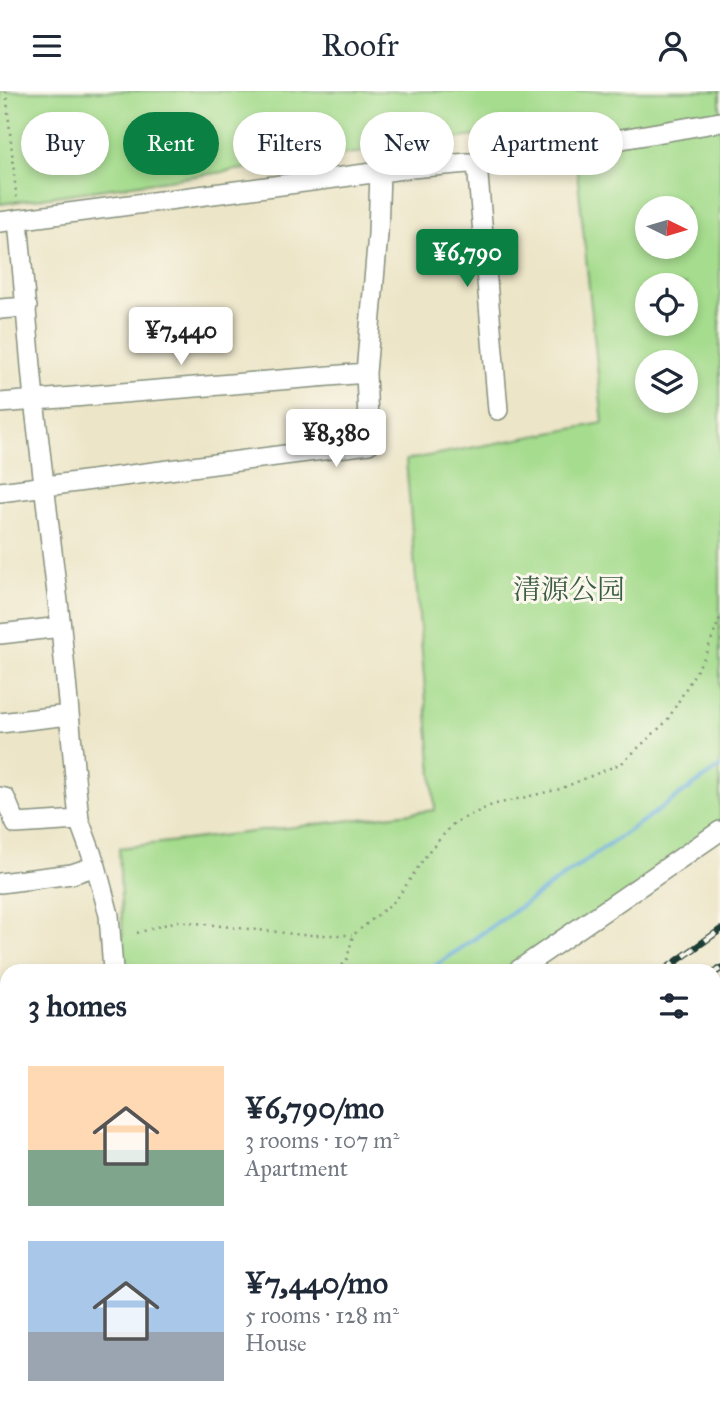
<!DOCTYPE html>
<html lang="en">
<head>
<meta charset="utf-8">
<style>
	body { margin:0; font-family:"IM FELL Great Primer","Noto Serif SC",serif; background:#f6f6f7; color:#1f2937; height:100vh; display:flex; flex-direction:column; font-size:26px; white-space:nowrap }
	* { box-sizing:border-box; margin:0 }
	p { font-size:23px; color:#747a83 }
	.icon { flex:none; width:38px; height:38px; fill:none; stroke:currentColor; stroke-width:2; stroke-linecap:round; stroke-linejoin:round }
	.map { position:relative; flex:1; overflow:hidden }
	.details { position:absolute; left:0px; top:873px; width:721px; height:450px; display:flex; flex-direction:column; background:#fff; border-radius:21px 21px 0 0; box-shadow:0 4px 10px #0003 }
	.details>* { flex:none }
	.banner { position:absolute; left:21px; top:21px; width:679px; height:63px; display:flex; gap:14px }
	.needle { width:46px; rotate:95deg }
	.controls { position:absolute; left:635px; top:105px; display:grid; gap:14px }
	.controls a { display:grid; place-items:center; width:63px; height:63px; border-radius:50%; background:#fff; box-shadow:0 4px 10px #0003; font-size:35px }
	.price { position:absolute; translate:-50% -60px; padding:0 16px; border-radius:7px; background:#fff; color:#222; font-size:23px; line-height:46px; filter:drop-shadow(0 2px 4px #0008) }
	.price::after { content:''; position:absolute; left:50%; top:42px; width:21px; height:16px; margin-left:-10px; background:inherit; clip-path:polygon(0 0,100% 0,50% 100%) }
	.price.on { background:#0b8043; color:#fff }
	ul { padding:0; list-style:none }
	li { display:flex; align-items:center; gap:21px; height:175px; padding:0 28px }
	li span { display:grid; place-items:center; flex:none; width:196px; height:140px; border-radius:0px; color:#555 }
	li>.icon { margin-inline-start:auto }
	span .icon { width:84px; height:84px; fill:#fffc; stroke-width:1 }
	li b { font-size:30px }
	h2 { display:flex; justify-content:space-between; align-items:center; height:84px; padding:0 28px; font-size:30px }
	.tag { padding:0 24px; border-radius:32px; background:#fff; box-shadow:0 4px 10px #0003; font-size:24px; line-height:63px }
	.tag.on { background:#0b8043; color:#fff }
	header { display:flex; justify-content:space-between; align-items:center; height:91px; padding:0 28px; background:#fff; font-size:32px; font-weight:600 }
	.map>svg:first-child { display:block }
	.green { fill:#a5dc8d; stroke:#628c60; stroke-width:2; fill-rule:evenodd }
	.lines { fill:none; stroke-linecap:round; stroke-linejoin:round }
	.stream { stroke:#63acda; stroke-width:4.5 }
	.minor-casing { stroke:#86917e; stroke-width:22 }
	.path { stroke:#86917e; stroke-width:2.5; stroke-dasharray:2 5; stroke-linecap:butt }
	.minor { stroke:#fff; stroke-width:19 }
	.rail-casing { stroke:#1f3d34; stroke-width:7 }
	.rail { stroke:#fbf7ec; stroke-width:4.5; stroke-dasharray:13; stroke-linecap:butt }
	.labels { text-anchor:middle; stroke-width:6; stroke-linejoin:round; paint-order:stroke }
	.park-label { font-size:28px; fill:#3a5d46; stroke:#fbf7ec }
</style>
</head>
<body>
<header><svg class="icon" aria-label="menu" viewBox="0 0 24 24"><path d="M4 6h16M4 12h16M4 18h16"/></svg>Roofr<svg class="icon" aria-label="person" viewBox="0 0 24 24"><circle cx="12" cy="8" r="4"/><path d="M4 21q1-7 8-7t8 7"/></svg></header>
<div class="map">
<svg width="720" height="1322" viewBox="0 0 720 1322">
	<rect width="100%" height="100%" fill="#fbf7ec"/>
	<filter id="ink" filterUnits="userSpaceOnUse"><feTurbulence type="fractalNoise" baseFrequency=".0143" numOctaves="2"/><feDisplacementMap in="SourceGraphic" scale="14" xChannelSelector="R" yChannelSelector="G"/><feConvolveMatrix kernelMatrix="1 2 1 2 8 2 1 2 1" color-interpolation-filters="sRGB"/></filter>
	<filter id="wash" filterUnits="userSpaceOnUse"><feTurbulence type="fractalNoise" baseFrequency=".00686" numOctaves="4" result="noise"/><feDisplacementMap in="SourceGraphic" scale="28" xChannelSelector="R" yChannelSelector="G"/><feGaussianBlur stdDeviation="1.57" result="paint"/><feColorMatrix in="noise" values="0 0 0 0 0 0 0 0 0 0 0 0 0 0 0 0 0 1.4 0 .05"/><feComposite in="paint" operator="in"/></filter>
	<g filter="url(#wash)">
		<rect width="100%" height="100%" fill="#ece5c7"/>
		<!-- green -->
		<path class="green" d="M 0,0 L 720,0 L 720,744 L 518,880 L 124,880 L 119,757 L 435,719 L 406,369 L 603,332 L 572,31 L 0,113 ZM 648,117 L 686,117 L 686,156 L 648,156 ZM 648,194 L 686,194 L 686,233 L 648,233 ZM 648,271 L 686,271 L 686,310 L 648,310 Z"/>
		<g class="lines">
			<!-- stream -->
			<path class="stream" d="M 428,880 L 720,676
				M 0,1255 L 7,1250"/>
		</g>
	</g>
	<g filter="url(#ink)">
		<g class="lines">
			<defs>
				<path id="minor" d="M 477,73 L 498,319
					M 18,129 L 34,309 L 61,536 L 79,729 L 96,775 L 109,824 L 113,880
					M 0,131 L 411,77 L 468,72 L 477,73 L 720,31
					M 0,218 L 27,216
					M 0,312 L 366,282
					M 0,401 L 369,353 L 366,282 L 378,143 L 380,81
					M 0,543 L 61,536
					M 0,632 L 69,624
					M 0,706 L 5,707 L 16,733 L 79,729
					M 0,792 L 72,783 L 96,775
					M 517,880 L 720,740"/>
			</defs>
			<!-- minor casing -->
			<use href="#minor" class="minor-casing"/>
			<!-- path -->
			<path class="path" d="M 6,0 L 17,112
				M 137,842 L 177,830 L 303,844 L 352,844
				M 338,880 L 347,868 L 353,844 L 396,809 L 429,760 L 454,732 L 492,714 L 560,698 L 622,672 L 667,630 L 705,565 L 720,527
				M 0,1224 L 7,1208"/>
			<!-- minor -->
			<use href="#minor" class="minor"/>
			<defs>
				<path id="rail" d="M 663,880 L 720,839
					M 714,882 L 720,878
					M 714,964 L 720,961
					M 714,1114 L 720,1112
					M 0,1283 L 7,1280
					M 0,1303 L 7,1300
					M 116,1322 L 131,1316
					M 144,1322 L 159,1316"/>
			</defs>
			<!-- rail casing -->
			<use href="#rail" class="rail-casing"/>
			<!-- rail -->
			<use href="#rail" class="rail"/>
		</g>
	</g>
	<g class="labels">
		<!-- park labels -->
		<g class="park-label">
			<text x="569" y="508">清源公园</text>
		</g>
	</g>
</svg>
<div class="controls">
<a><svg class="needle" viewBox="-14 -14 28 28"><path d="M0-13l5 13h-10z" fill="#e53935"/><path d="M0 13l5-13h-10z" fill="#747a83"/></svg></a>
<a><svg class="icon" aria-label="locate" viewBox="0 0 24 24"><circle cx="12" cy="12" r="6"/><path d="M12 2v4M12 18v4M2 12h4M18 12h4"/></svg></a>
<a><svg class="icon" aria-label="layers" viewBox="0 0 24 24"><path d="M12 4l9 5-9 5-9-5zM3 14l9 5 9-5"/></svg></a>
</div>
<b class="price on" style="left:467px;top:198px">¥6,790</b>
<b class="price" style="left:181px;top:276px">¥7,440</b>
<b class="price" style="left:336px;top:378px">¥8,380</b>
<div class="banner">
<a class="tag">Buy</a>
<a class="tag on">Rent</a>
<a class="tag">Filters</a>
<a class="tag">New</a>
<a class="tag">Apartment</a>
</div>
<section class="details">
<h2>3 homes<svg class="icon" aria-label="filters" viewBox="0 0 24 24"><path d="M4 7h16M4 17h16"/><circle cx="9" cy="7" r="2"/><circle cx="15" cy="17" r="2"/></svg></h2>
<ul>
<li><span style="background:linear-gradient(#ffd9b3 60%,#7fa58c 0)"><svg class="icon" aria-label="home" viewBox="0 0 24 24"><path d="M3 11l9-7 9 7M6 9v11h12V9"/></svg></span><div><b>¥6,790/mo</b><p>3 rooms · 107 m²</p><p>Apartment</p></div></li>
<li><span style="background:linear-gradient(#a9c7e8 65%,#9aa5b1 0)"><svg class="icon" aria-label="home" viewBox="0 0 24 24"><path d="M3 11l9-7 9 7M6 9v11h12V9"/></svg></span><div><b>¥7,440/mo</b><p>5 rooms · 128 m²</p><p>House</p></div></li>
</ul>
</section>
</div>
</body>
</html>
